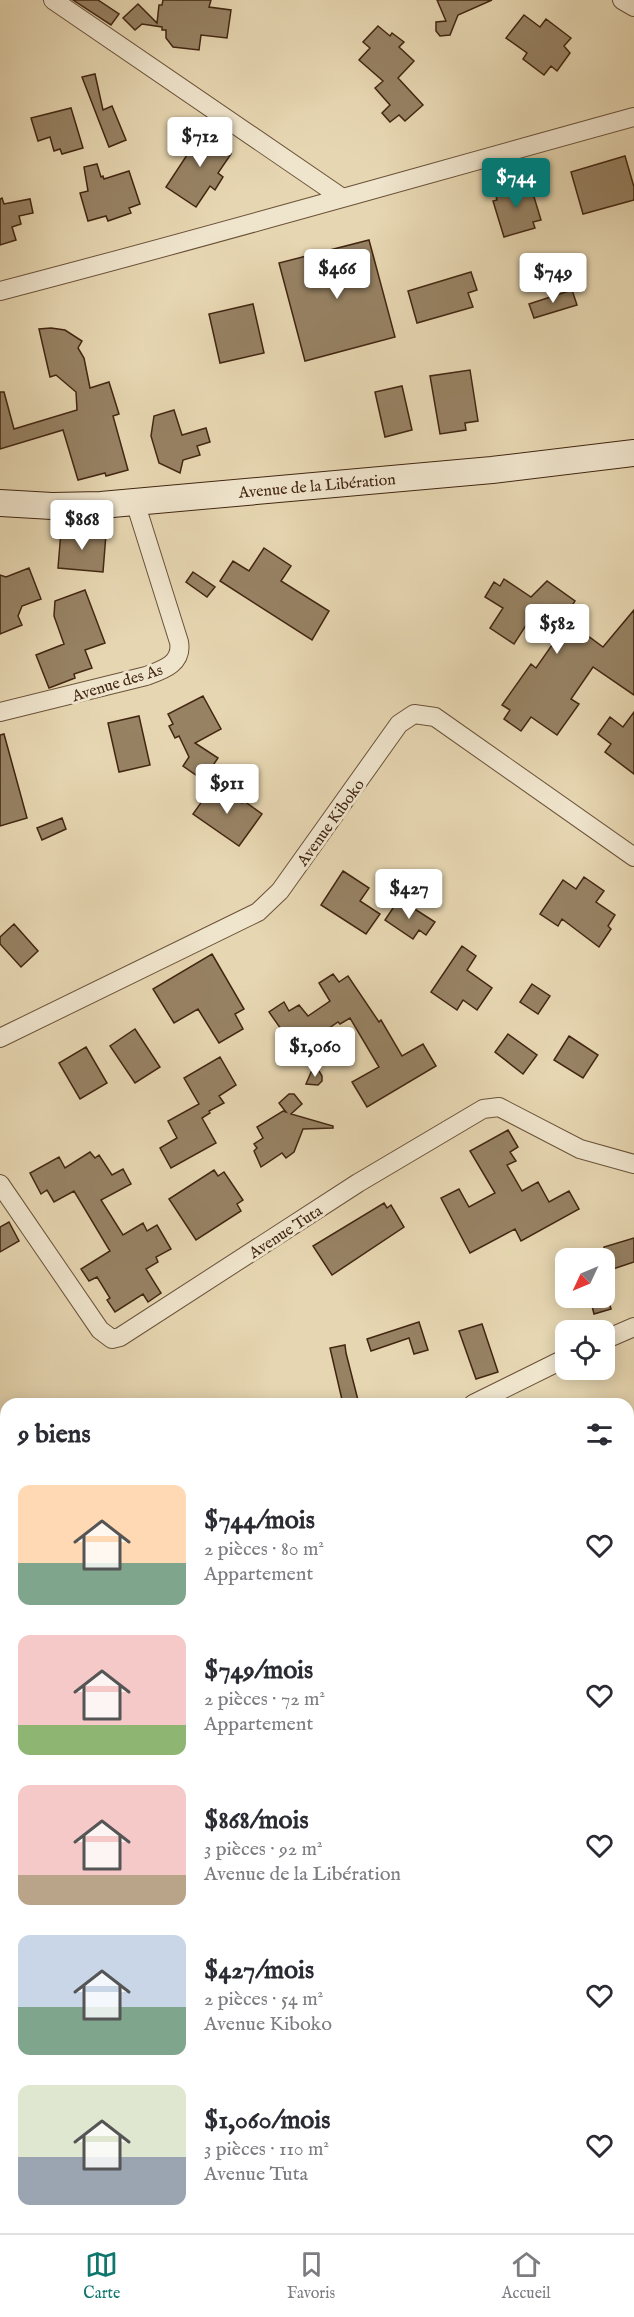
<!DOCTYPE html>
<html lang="fr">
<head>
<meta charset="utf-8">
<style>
	body { margin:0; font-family:"IM FELL English",serif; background:#f7f7f7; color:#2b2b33; height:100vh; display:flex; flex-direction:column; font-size:22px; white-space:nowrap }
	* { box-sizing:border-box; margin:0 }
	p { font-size:20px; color:#7c7c81 }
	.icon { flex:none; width:33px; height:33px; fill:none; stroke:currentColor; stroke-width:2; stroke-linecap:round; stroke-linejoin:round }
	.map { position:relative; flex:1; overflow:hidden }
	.side { position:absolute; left:0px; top:1398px; width:634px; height:836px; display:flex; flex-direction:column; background:#fff; border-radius:18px 18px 0 0; box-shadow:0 3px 15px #0003 }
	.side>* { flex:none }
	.needle { width:39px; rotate:226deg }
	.fabs { position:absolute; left:555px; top:1248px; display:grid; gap:12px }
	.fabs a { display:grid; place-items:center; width:60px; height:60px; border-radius:12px; background:#fff; box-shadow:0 3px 15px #0003; font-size:30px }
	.price { position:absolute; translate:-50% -51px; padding:0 14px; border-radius:6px; background:#fff; color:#222; font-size:20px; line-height:39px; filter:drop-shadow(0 2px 3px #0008) }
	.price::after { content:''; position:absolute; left:50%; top:36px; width:18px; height:14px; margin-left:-9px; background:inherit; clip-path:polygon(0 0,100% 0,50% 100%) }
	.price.on { background:#0f766e; color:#fff }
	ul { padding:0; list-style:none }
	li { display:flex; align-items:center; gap:18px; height:150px; padding:0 18px }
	li span { display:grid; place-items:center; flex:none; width:168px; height:120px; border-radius:12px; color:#555 }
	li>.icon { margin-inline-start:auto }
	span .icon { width:72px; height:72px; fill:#fffc; stroke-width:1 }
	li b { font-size:26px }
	h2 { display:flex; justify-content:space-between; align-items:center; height:72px; padding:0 18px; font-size:26px }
	.menu { display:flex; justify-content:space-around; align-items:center; height:84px; border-top:2px solid #e1e1e2; background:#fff; font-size:16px; color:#7c7c81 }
	.menu a { display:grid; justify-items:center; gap:3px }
	.menu .on { color:#0f766e }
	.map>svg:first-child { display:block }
	.green { fill:#cab896; stroke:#866f54; stroke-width:1.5 }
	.building { fill:#978264; stroke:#422611; stroke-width:1.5 }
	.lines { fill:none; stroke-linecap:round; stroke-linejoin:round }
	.street-casing { stroke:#6b5239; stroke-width:20 }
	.secondary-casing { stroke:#422611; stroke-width:28 }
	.street { stroke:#efe4cc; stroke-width:18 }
	.secondary { stroke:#efe4cc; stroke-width:26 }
	.labels { text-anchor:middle; stroke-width:6; stroke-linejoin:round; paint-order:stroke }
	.street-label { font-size:16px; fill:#422611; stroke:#efe4cc }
</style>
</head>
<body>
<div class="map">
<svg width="634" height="2233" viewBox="0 0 634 2233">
	<rect width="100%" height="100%" fill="#e6d6b1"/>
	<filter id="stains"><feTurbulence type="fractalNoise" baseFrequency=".00333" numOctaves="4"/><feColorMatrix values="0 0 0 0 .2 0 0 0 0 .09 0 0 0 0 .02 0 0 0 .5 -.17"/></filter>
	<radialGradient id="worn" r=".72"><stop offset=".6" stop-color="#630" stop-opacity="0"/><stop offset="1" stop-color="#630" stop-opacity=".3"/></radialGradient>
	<!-- green -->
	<path class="green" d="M 0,1606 L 6,1614 L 6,2228 L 78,2228 L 77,2233 L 0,2233 Z"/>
	<!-- building -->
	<path class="building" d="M 73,0 L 98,0 L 119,14 L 111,25 Z
		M 163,0 L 211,0 L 209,7 L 231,10 L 227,38 L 201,35 L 199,50 L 173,47 L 166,38 L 166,30 L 162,30 L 162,27 L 142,24 L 135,30 L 123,18 L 138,4 L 157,23 L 159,5 L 162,5 Z
		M 437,0 L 492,0 L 458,15 L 450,35 L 440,36 L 436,31 L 436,22 L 446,21 Z
		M 524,15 L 540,27 L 546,19 L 571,38 L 564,46 L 570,53 L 557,71 L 551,66 L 544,75 L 523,59 L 527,53 L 506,38 Z
		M 378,26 L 390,36 L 392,33 L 404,42 L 399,47 L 414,61 L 398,78 L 423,105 L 405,121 L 399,115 L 390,122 L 382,113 L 390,105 L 375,88 L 383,81 L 359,60 L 370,48 L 363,42 Z
		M 95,74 L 103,110 L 112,106 L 126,140 L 109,147 L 82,77 Z
		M 71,108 L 83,148 L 62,154 L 60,149 L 54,151 L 50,137 L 38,141 L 31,118 Z
		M 206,126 L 222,137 L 216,144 L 231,154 L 218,173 L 223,177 L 215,190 L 210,186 L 196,207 L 166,187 Z
		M 625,156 L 634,187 L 634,200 L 583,214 L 571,172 Z
		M 97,164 L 101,177 L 103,176 L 104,179 L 129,171 L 140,204 L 129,208 L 131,213 L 108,221 L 106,216 L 88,221 L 80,193 L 88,191 L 84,167 Z
		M 520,181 L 523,190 L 531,187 L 541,220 L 533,222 L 535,228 L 504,237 L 493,201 L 497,200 L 494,189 Z
		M 2,198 L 4,204 L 30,199 L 33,213 L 19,216 L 21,224 L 12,227 L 16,240 L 0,245 L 0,199 Z
		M 369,240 L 395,337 L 305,361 L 279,263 Z
		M 471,272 L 477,290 L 468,293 L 473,307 L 417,323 L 408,291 Z
		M 572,290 L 577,305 L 534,318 L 529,304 Z
		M 253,304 L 264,353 L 220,363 L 209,314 Z
		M 51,328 L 65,330 L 82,341 L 78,348 L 84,358 L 90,388 L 109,382 L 119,414 L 113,416 L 128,470 L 106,476 L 105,473 L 78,480 L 63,430 L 0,449 L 0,392 L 4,392 L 14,429 L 77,410 L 76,392 L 56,375 L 50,377 L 39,329 Z
		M 470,370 L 478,421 L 465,423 L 466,430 L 440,434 L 430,376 Z
		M 402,386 L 412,430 L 385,437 L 375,392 Z
		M 174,410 L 182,435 L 206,428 L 210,442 L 197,446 L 200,455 L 183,460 L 180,473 L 159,463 L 151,436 L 154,416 Z
		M 61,531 L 106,534 L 103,572 L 58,568 Z
		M 264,548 L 291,566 L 281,581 L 329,611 L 312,640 L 220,581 L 233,561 L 249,571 Z
		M 29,568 L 41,599 L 22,606 L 18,616 L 22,625 L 0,634 L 0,575 L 6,577 Z
		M 193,572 L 215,587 L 207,597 L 186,582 Z
		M 504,579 L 531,597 L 547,581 L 575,601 L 564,618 L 603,647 L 634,610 L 634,695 L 593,667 L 571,699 L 579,704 L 557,735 L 531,717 L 521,731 L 504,719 L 510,710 L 502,705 L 531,664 L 536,668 L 557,638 L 530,619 L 514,644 L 490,628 L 503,608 L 485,597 L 494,582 L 500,586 Z
		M 85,590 L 105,643 L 85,650 L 92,668 L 74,674 L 75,678 L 49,688 L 36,655 L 64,644 L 54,616 L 55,601 Z
		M 203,696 L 221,729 L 195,743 L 218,758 L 203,780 L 183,766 L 189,757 L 179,736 L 175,738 L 169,726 L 173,724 L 168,714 Z
		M 634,712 L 634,774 L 605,752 L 611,744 L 598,734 L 610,717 L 623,727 Z
		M 139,716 L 150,765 L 119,772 L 108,723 Z
		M 4,734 L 27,818 L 0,826 L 0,735 Z
		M 215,783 L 242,803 L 244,801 L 262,814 L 239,846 L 193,814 Z
		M 62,818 L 66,829 L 42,840 L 37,828 Z
		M 343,871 L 369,888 L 360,901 L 380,914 L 366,934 L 321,905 Z
		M 584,877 L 604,891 L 596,902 L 615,915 L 608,926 L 611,929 L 599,947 L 562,919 L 558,926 L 540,914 L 563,880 L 576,889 Z
		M 399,899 L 435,922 L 426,935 L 419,930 L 413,939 L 385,920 Z
		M 14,924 L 38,951 L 21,967 L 0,944 L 0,937 Z
		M 462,946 L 476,956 L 467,970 L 492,988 L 477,1010 L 463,1000 L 457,1010 L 431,992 Z
		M 212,954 L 244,1009 L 235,1014 L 243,1029 L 219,1043 L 198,1009 L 174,1023 L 153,989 Z
		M 333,974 L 339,982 L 348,976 L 379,1022 L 381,1020 L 402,1056 L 423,1044 L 436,1066 L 367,1107 L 352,1082 L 379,1067 L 350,1018 L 340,1024 L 338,1022 L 312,1040 L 316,1046 L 305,1053 L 300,1047 L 290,1053 L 276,1032 L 281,1029 L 269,1012 L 284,1002 L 289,1011 L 299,1005 L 308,1016 L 330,1001 L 319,983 Z
		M 532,984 L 550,996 L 538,1014 L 520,1002 Z
		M 135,1029 L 160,1067 L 135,1083 L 110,1046 Z
		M 508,1034 L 537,1055 L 523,1074 L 495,1052 Z
		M 569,1036 L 598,1055 L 583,1078 L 554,1060 Z
		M 86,1047 L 107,1083 L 80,1099 L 59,1063 Z
		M 220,1057 L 236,1085 L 219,1096 L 224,1103 L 209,1111 L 210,1113 L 202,1118 L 216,1143 L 171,1168 L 160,1148 L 177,1138 L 168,1121 L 199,1104 L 184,1078 Z
		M 312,1070 L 319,1071 L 322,1076 L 322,1081 L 318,1085 L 306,1084 Z
		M 289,1094 L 294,1094 L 302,1104 L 291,1114 L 333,1126 L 333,1128 L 303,1129 L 294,1152 L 286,1158 L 282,1153 L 261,1167 L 254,1151 L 257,1148 L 254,1144 L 263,1138 L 257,1127 L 283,1111 L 286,1112 L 279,1103 Z
		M 508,1130 L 518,1147 L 510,1152 L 516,1161 L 507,1165 L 522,1191 L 538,1182 L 549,1202 L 569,1191 L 579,1209 L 521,1241 L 515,1229 L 470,1253 L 441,1198 L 459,1189 L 469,1207 L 495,1193 L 470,1151 Z
		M 90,1152 L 95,1158 L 99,1155 L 112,1175 L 123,1169 L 131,1184 L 101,1200 L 123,1235 L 143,1223 L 147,1231 L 157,1225 L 171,1249 L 156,1257 L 158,1262 L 146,1269 L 161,1293 L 148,1302 L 143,1294 L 115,1312 L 107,1300 L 110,1298 L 97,1277 L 89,1281 L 81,1269 L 110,1251 L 74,1191 L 54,1202 L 47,1190 L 41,1194 L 30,1173 L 59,1157 L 65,1168 Z
		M 214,1170 L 218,1176 L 224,1172 L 243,1200 L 237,1204 L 241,1211 L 196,1240 L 169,1199 Z
		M 384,1203 L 387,1208 L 391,1205 L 404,1227 L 332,1275 L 313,1246 Z
		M 9,1222 L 19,1241 L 0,1252 L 0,1227 Z
		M 634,1238 L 634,1262 L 604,1272 L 604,1247 Z
		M 590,1298 L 608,1298 L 611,1309 L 594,1314 Z
		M 419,1322 L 428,1350 L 414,1354 L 409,1338 L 371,1351 L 367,1339 Z
		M 482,1324 L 498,1372 L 476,1379 L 459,1331 Z
		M 345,1345 L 346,1353 L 359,1404 L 343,1404 L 330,1348 Z"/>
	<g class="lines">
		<defs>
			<path id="street" d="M 53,0 L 341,197
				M 622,0 L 634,7
				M 0,291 C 212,236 423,175 634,117
				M 0,712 L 146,676 C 162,670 183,664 179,642 L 135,502
				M 0,1038 L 258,912 L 280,891 L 399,724 L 414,714 L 435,717 L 634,857
				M 0,1184 L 100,1330 L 112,1339 L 120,1337 L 358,1183 L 483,1109 L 499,1107 L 580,1149 L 634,1164
				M 604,1340 L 634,1327
				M 473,1404 L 566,1358
				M 0,1895 L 6,1897
				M 628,1951 L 634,1936
				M 628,2136 L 634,2138"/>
			<path id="secondary" d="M 0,503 L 52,506 L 101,505 L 492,470 L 634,453"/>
		</defs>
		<!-- street casing -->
		<use href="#street" class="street-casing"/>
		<!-- secondary casing -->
		<use href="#secondary" class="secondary-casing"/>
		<!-- street -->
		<use href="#street" class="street"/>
		<!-- secondary -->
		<use href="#secondary" class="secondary"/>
	</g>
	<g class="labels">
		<!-- street labels -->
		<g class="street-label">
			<text transform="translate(317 485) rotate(-5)" y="6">Avenue de la Libération</text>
			<text transform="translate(117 682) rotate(-17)" y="6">Avenue des As</text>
			<text transform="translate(330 822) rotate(-54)" y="6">Avenue Kiboko</text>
			<text transform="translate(285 1231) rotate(-33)" y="6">Avenue Tuta</text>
		</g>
	</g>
	<rect width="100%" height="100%" filter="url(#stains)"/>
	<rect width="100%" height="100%" fill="url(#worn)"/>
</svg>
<div class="fabs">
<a><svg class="needle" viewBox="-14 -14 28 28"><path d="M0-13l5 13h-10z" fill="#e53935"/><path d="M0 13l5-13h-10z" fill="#7c7c81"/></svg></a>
<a><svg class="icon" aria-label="locate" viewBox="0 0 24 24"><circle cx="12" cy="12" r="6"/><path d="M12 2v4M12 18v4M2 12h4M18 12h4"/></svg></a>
</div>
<b class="price" style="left:200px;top:168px">$712</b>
<b class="price on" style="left:516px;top:209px">$744</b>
<b class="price" style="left:337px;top:300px">$466</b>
<b class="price" style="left:553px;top:304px">$749</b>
<b class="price" style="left:82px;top:551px">$868</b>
<b class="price" style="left:557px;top:655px">$582</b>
<b class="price" style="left:227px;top:815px">$911</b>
<b class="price" style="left:409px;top:920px">$427</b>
<b class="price" style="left:315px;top:1078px">$1,060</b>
<section class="side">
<h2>9 biens<svg class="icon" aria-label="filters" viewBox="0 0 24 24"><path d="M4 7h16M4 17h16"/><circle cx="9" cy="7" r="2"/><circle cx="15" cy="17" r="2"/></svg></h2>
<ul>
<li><span style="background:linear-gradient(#ffd9b3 65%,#7fa58c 0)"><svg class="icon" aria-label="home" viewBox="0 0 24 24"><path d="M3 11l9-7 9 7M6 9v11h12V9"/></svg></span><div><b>$744/mois</b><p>2 pièces · 80 m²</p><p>Appartement</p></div><svg class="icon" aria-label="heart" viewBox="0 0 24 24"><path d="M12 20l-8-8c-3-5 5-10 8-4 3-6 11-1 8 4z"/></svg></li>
<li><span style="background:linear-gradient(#f6c9c9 75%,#8fb573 0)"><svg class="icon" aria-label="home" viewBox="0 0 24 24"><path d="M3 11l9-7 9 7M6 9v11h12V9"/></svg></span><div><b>$749/mois</b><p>2 pièces · 72 m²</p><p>Appartement</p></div><svg class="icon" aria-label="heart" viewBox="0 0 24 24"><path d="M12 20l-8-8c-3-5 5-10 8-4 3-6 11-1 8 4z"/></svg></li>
<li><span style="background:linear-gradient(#f6c9c9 75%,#b9a48a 0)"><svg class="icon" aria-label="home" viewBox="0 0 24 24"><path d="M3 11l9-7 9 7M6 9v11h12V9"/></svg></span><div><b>$868/mois</b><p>3 pièces · 92 m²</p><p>Avenue de la Libération</p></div><svg class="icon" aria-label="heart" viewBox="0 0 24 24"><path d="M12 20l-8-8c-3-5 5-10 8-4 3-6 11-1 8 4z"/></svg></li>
<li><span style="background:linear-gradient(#c9d6e8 60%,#7fa58c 0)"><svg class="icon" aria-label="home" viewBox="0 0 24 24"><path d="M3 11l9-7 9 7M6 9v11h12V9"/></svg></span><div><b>$427/mois</b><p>2 pièces · 54 m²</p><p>Avenue Kiboko</p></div><svg class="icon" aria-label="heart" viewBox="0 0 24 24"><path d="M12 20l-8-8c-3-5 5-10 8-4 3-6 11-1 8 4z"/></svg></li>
<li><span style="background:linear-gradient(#dfe7d0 60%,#9aa5b1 0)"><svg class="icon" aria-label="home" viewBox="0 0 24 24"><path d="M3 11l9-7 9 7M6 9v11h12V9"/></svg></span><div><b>$1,060/mois</b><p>3 pièces · 110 m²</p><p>Avenue Tuta</p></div><svg class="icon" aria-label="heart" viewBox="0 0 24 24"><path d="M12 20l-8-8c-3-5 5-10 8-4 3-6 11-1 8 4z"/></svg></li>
</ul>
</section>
</div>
<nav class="menu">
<a class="on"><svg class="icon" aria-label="map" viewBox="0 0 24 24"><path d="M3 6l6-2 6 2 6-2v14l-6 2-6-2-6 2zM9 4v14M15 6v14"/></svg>Carte</a>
<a><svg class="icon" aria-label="saved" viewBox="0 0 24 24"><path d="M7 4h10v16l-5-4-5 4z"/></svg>Favoris</a>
<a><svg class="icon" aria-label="home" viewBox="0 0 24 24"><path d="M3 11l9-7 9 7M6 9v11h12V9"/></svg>Accueil</a>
</nav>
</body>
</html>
